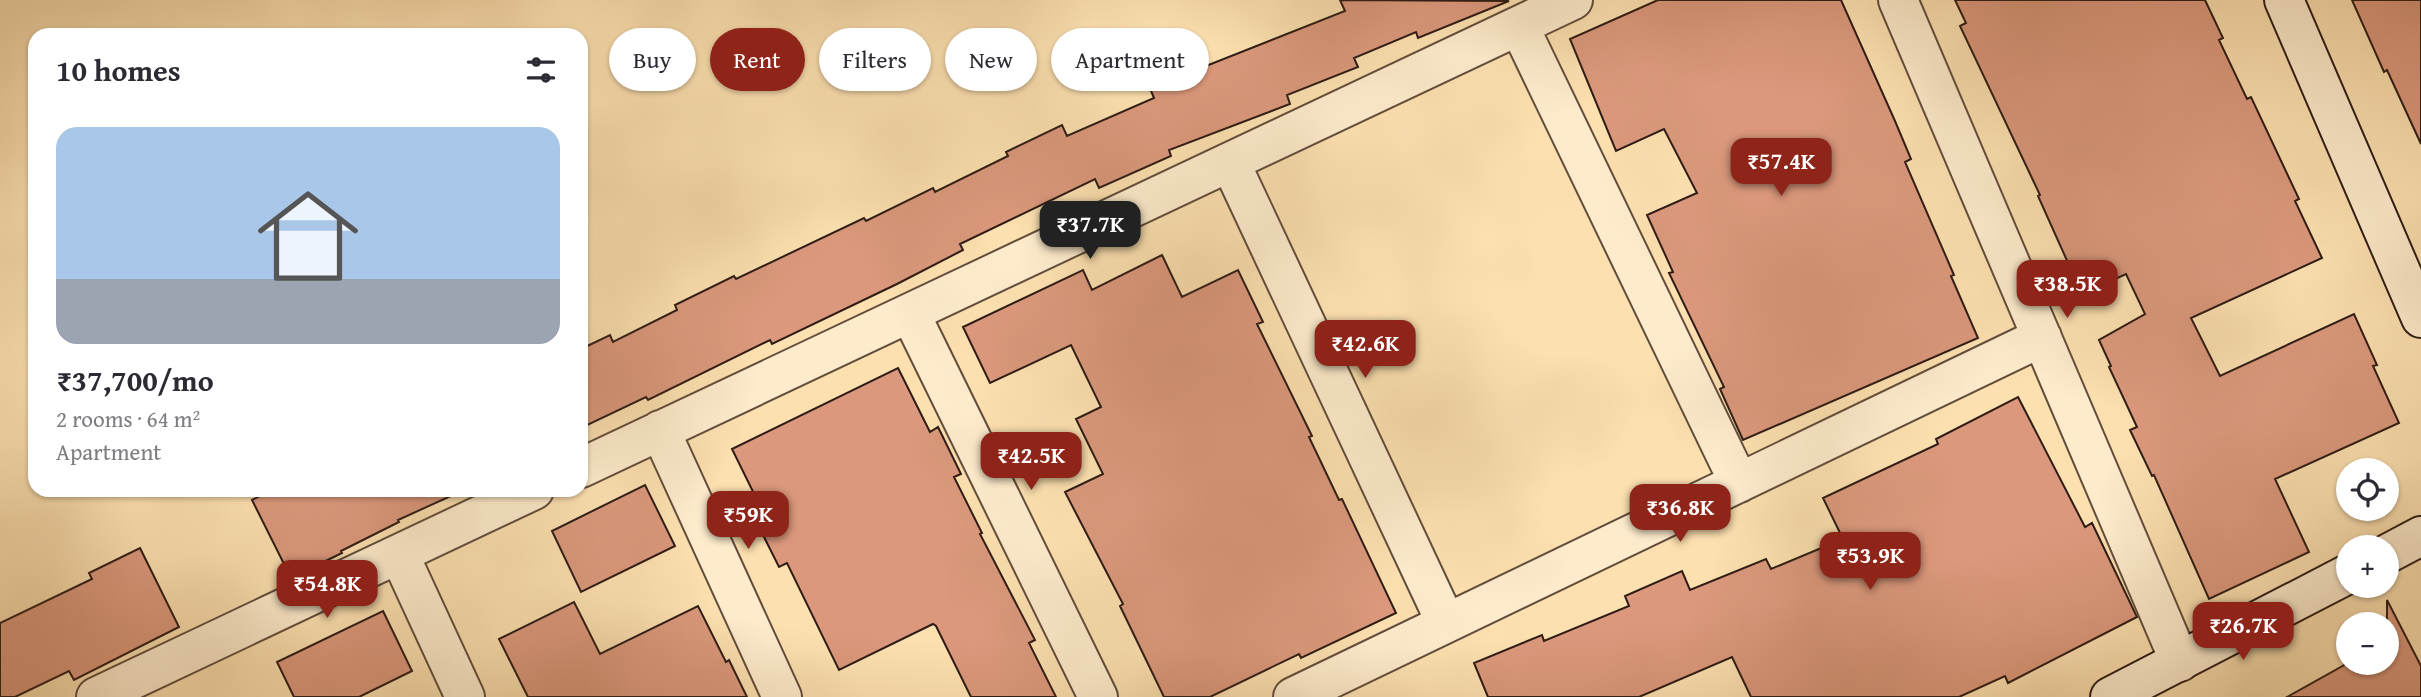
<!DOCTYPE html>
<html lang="en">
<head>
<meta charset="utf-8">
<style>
	body { margin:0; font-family:"Gentium Book Plus",serif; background:#f2f2f3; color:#2b2b33; height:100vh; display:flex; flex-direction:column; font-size:26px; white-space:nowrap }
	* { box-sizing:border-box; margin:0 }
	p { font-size:23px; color:#7c7c81 }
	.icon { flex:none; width:38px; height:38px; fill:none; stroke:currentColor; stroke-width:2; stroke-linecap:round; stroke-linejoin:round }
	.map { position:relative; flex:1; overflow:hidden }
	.drawer { position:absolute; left:28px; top:28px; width:560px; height:469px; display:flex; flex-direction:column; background:#fff; border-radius:21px; box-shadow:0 2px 5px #0004 }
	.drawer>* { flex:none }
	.banner { position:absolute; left:609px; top:28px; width:665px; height:63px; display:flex; gap:14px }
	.fabs { position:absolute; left:2336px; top:458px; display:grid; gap:14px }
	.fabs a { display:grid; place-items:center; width:63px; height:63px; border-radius:50%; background:#fff; box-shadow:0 2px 5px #0004; font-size:35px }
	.price { position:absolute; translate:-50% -60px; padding:0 16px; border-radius:14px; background:#8f2418; color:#fff; font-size:23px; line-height:46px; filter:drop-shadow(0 2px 4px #0008) }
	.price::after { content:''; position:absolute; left:50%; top:42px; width:21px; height:16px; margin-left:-10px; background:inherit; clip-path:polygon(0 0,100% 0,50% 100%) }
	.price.active { background:#222; color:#fff }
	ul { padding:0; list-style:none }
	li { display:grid; align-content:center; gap:14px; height:371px; padding:0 28px }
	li+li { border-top:2px solid #e1e1e2 }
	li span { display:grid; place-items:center; height:217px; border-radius:21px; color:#555 }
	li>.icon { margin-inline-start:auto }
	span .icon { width:126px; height:126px; fill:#fffc; stroke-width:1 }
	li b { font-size:30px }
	h2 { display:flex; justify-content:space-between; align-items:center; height:84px; padding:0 28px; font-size:30px }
	.tag { padding:0 24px; border-radius:32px; background:#fff; box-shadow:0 2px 5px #0004; font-size:24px; line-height:63px }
	.tag.active { background:#8f2418; color:#fff }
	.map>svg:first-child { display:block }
	.building { fill:#db987c; stroke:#2e1c15; stroke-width:2 }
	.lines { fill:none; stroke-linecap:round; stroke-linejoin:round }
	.street-casing { stroke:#624d3c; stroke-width:42 }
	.secondary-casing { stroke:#2e1c15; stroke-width:42 }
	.street { stroke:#fdebcc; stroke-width:38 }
	.secondary { stroke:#fdebcc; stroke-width:38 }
</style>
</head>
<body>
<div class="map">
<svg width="2421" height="697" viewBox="0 0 2421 697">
	<rect width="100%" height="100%" fill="#fce0b0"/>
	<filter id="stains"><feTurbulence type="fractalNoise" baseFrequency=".00286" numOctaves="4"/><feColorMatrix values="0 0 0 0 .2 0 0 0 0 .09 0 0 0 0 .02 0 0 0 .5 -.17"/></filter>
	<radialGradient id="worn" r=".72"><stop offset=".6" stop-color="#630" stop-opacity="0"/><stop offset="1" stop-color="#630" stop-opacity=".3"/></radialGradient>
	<!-- building -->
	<path class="building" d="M 1340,0 L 1509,1 L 1418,38 L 1416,32 L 1354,58 L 1358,67 L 1287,95 L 1290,104 L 1169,150 L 1171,156 L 1099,188 L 1095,179 L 960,244 L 963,250 L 897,284 L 772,344 L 770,340 L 648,400 L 646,397 L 581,428 L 581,349 L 610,335 L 613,342 L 677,310 L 675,305 L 734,276 L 736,279 L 864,218 L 866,221 L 933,188 L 935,192 L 1008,156 L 1006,152 L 1062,125 L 1067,136 L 1154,98 L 1149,86 L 1200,66 L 1201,68 L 1345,11 Z
		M 1658,0 L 1841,0 L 1895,121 L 1911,159 L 1905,162 L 1954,275 L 1951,276 L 1978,338 L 1743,440 L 1720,389 L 1724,387 L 1669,273 L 1673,272 L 1647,215 L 1697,193 L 1664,129 L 1616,151 L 1570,39 Z
		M 1955,0 L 2205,0 L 2223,38 L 2219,40 L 2247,99 L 2251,97 L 2299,199 L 2295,201 L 2322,258 L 2191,318 L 2220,376 L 2354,314 L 2377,365 L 2373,366 L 2399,423 L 2275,479 L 2309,552 L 2209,599 L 2154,475 L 2152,476 L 2130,430 L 2137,427 L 2109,367 L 2111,366 L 2099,340 L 2145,314 L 2126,274 L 2082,294 L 2038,196 L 2040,195 L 1960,26 L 1966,23 Z
		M 2352,0 L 2421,0 L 2421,144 L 2387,70 L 2384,72 Z
		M 1162,255 L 1182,297 L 1238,270 L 1263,322 L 1257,324 L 1312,436 L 1309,437 L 1339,500 L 1342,499 L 1396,613 L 1301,658 L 1299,654 L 1210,697 L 1164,697 L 1120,606 L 1123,604 L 1065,492 L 1103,474 L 1076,419 L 1101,407 L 1071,345 L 990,383 L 963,327 L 1083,270 L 1092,290 Z
		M 898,368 L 930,432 L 938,427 L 961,474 L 954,477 L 982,533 L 980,534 L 1035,640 L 1029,643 L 1056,697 L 971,697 L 936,626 L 933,624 L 839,670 L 787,563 L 779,567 L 755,519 L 764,514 L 732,449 Z
		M 2018,397 L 2085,527 L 2092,523 L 2137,617 L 2008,683 L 2005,676 L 1959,697 L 1751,697 L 1732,657 L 1639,697 L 1488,697 L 1474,663 L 1542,635 L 1544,641 L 1629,606 L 1625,596 L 1682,571 L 1690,590 L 1766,559 L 1771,569 L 1843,539 L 1823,498 L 1938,444 L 1936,439 Z
		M 645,485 L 675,546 L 581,592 L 552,531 Z
		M 272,490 L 464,490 L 398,520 L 399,522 L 341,551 L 342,553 L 291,578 L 252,500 Z
		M 140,548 L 179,627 L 74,680 L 69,671 L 15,697 L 0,697 L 0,623 L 92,579 L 89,573 Z
		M 2387,600 L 2421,666 L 2421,697 L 2287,697 L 2348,663 L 2387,663 Z
		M 574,602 L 600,654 L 698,606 L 726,662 L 729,660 L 747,697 L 528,697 L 499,639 Z
		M 383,611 L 412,671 L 359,697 L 294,697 L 277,662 Z"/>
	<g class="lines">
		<defs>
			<path id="street" d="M 1898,0 L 2180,662
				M 1519,26 L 1739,483
				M 1230,162 L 1446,623
				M 910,313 L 1098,697
				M 660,430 L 782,697
				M 581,468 L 1573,0
				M 399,554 L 465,697
				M 96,697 L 534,490
				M 1293,697 L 2042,337"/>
			<path id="secondary" d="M 2284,0 L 2421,318
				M 2387,554 L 2421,536
				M 2110,697 L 2348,574"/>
		</defs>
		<!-- street casing -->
		<use href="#street" class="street-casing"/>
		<!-- secondary casing -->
		<use href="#secondary" class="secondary-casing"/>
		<!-- street -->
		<use href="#street" class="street"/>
		<!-- secondary -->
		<use href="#secondary" class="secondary"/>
	</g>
	<rect width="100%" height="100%" filter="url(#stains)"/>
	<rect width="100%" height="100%" fill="url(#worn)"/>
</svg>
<div class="fabs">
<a><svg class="icon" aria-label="locate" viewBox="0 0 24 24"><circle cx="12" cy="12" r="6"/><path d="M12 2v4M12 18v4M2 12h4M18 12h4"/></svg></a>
<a>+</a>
<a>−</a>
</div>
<b class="price" style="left:1781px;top:198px">₹57.4K</b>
<b class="price active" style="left:1090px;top:261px">₹37.7K</b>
<b class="price" style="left:2067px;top:320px">₹38.5K</b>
<b class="price" style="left:1365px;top:380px">₹42.6K</b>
<b class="price" style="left:1031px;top:492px">₹42.5K</b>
<b class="price" style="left:1680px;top:544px">₹36.8K</b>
<b class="price" style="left:748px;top:551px">₹59K</b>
<b class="price" style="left:1870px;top:592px">₹53.9K</b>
<b class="price" style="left:327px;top:620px">₹54.8K</b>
<b class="price" style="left:2243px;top:662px">₹26.7K</b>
<div class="banner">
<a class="tag">Buy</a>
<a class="tag active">Rent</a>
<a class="tag">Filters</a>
<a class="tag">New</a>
<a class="tag">Apartment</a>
</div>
<section class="drawer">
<h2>10 homes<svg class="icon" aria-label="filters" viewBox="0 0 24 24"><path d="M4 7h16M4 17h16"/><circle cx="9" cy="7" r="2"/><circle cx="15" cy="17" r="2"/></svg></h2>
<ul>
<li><span style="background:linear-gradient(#a9c7e8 70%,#9aa5b1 0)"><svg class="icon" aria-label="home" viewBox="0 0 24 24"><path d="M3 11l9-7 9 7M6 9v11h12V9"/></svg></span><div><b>₹37,700/mo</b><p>2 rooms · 64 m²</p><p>Apartment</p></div></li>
</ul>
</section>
</div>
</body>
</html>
